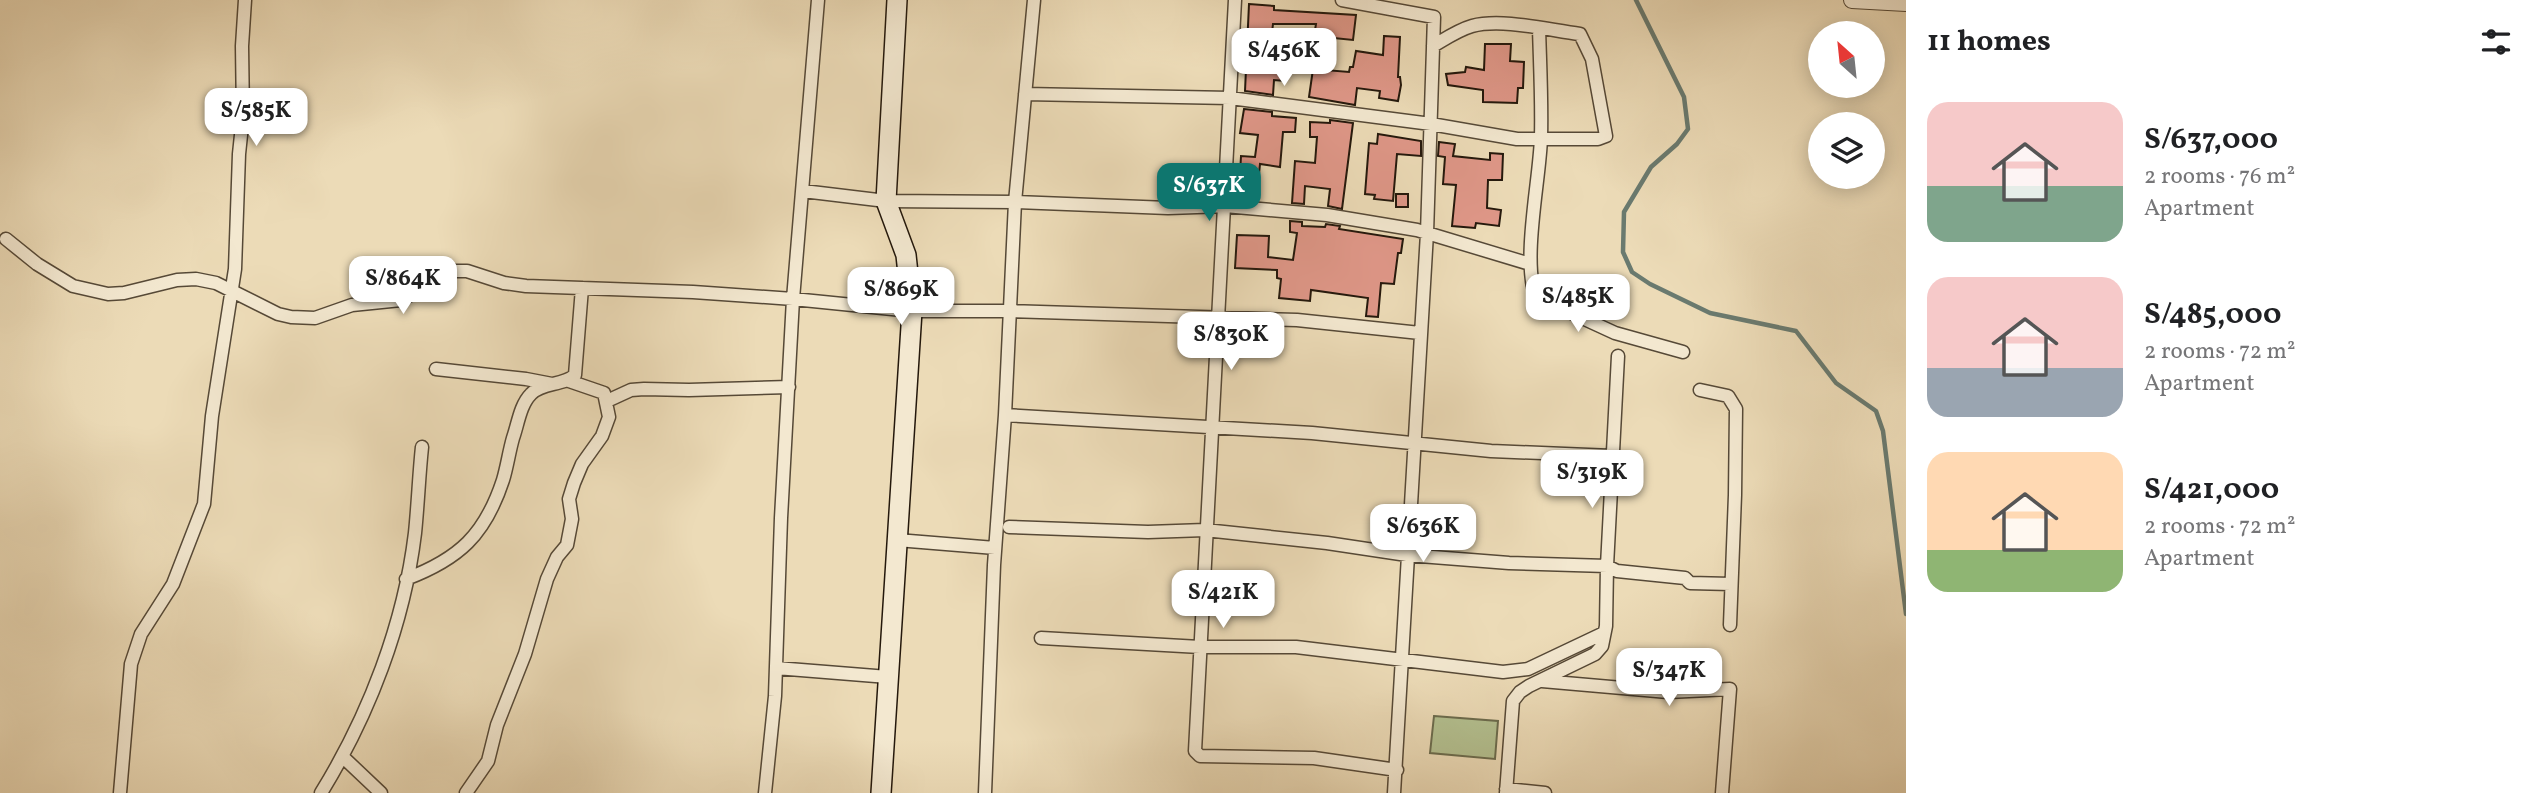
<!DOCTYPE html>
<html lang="en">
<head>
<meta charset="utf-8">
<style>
	body { margin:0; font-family:Vollkorn,serif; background:#f2f2f2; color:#202124; height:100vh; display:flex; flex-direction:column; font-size:26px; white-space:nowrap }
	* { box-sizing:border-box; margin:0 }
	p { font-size:23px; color:#757577 }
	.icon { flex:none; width:38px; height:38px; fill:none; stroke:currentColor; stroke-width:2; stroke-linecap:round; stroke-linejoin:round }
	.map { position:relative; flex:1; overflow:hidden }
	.side { display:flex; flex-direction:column; background:#fff; width:630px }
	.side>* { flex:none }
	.needle { width:46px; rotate:333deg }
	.fabs { position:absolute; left:1808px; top:21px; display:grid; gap:14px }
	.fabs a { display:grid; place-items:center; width:77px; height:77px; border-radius:50%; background:#fff; box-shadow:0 4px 18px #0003; font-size:35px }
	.price { position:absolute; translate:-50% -60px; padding:0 16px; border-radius:14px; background:#fff; color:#222; font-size:23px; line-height:46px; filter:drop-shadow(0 2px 4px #0008) }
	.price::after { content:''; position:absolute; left:50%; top:42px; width:21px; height:16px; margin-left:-10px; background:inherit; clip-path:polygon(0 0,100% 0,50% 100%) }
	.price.active { background:#0f766e; color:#fff }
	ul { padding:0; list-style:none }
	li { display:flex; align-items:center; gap:21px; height:175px; padding:0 21px }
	li span { display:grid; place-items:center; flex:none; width:196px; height:140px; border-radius:21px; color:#555 }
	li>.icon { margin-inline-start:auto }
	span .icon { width:84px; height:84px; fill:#fffc; stroke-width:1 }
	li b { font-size:30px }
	h2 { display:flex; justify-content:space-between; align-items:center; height:84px; padding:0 21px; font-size:30px }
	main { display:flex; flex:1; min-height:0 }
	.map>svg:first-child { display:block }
	.garden { fill:#b4c191; stroke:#6c6c4e; stroke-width:2 }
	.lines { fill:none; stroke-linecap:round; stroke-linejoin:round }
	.stream { stroke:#6a7a6f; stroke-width:4.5 }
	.building { fill:#df9788; stroke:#24180c; stroke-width:2 }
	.minor-casing { stroke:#564937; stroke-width:15 }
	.tertiary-casing { stroke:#564937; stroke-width:18 }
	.secondary-casing { stroke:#24180c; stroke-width:22 }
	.minor { stroke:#f3e8d0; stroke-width:12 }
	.tertiary { stroke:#f3e8d0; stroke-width:16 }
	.secondary { stroke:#f3e8d0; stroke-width:19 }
</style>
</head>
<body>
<main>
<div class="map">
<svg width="1906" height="793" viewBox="0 0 1906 793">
	<rect width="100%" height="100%" fill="#ecdbb7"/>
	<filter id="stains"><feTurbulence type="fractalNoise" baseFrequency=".00286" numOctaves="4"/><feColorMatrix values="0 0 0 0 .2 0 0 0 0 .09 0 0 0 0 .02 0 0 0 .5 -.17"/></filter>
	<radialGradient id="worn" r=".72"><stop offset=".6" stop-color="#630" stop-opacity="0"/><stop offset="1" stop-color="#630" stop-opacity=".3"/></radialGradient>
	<!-- garden -->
	<path class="garden" d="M 1434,716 L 1498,721 L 1495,759 L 1430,753 Z"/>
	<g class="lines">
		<!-- stream -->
		<path class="stream" d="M 1636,0 L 1684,97 L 1688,129 L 1677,144 L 1651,167 L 1624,212 L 1623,252 L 1632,272 L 1650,284 L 1710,313 L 1796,331 L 1836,383 L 1876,411 L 1883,431 L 1906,614"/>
	</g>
	<!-- building -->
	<path class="building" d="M 1249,4 L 1274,6 L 1274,10 L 1356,15 L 1353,40 L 1314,36 L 1316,24 L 1273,24 L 1270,50 L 1313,54 L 1312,65 L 1285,63 L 1285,81 L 1274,80 L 1273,95 L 1245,91 Z
		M 1384,36 L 1400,37 L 1398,77 L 1400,77 L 1401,85 L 1398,101 L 1379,98 L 1380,91 L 1357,88 L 1355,105 L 1309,97 L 1313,69 L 1349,72 L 1350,67 L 1353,67 L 1356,51 L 1383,55 Z
		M 1485,44 L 1511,44 L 1510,61 L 1524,62 L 1523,88 L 1518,88 L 1517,103 L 1483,102 L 1483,90 L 1448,85 L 1446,74 L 1465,72 L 1466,67 L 1484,70 Z
		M 1244,109 L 1272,112 L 1272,116 L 1296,118 L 1295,132 L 1283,132 L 1280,167 L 1260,164 L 1259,174 L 1256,173 L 1255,193 L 1239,192 L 1241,156 L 1255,157 L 1258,135 L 1240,133 Z
		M 1330,120 L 1353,123 L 1342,209 L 1328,206 L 1330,189 L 1305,186 L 1304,204 L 1292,203 L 1295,161 L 1315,163 L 1317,137 L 1310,137 L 1310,122 L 1330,123 Z
		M 1378,134 L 1421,141 L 1421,156 L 1397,154 L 1393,201 L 1374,199 L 1375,195 L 1365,194 L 1369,143 L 1377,144 Z
		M 1439,142 L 1455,144 L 1453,156 L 1490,160 L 1490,153 L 1503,154 L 1502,180 L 1488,180 L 1487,208 L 1501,210 L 1499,226 L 1476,223 L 1475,228 L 1452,226 L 1456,185 L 1443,184 L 1445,157 L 1438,156 Z
		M 1396,194 L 1408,194 L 1408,207 L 1396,207 Z
		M 1290,221 L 1302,222 L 1302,226 L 1325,227 L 1326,224 L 1340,226 L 1339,229 L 1403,239 L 1401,253 L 1398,253 L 1394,284 L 1381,283 L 1378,317 L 1366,316 L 1368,298 L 1311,290 L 1310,301 L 1279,298 L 1281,279 L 1277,278 L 1277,270 L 1235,268 L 1237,235 L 1269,236 L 1268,257 L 1293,260 L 1297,233 L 1290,232 Z"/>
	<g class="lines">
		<defs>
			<path id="minor" d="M 1235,0 L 1195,751 L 1200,756 L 1314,758 L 1397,770
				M 1342,0 L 1434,17 L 1427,233 L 1394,793
				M 1539,28 C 1540,64 1542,101 1541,137 C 1540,181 1520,265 1538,303 L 1565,310 L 1615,333 L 1683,352
				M 1025,94 L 1230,98 L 1431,124 L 1517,139 L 1598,139 L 1606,136 L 1592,59 L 1580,34 C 1548,30 1502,18 1472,26 C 1458,30 1445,39 1433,46
				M 803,191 L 886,201 L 1015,202 L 1168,208 L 1225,206 L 1327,215 L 1417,230 L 1530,264
				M 6,239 L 37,264 L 73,286 L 108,294 L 124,293 L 177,280 L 196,279 L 216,283 L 278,314 L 291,317 L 315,318 L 352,305 L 401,300 L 455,271 L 467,271 L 504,283 L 526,286 L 693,292 L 793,299 L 912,311 L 1011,311 L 1297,320 L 1420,333
				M 436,369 L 526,379 L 552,384
				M 1700,390 L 1728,396 L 1736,409 L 1735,495 L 1730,625
				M 607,401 L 631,390 L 644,389 L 689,390 L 789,387
				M 1005,415 L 1312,433 L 1491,451 L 1612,456
				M 1009,527 L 1148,532 L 1205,530 L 1327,543 L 1407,555 L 1509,563 L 1607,566 L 1617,571 L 1685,578 L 1690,583 L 1731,584
				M 897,540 L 995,548
				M 406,579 C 459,559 485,535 503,480 C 507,467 509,452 513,438 C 518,424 520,405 531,394 C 542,382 563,386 575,375 L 582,288
				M 1041,638 L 1200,647 L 1296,647 L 1503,672 L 1528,669 L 1604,633
				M 776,668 L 888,677
				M 1542,681 L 1668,692 L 1730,689 L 1722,793
				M 343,757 L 381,793
				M 1506,789 L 1545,793
				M 120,793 L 131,664 L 141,634 L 173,584 L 204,504 L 212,416 L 235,269 L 239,154 L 243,116 L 242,46 L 245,0
				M 321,793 C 369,715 404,624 415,533 C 418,504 419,475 422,447
				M 466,793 L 488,761 L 497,725 L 525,654 L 547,579 L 557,557 L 567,545 L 572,519 L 569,499 L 574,483 L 582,464 L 602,436 L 609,417 L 604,393 L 569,381
				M 765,793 L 775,696 L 781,518 L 793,299 L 818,0
				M 985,793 L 994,565 L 1005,415 L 1015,202 L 1034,0
				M 1506,793 L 1513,701 L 1520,692 L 1529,686 L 1595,654 L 1602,646 L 1606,626 L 1607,566 L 1618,356"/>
			<path id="tertiary" d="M 1852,0 L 1906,3"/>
			<path id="secondary" d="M 881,793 L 912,311 L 906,255 L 886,201 L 897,0"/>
		</defs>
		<!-- minor casing -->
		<use href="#minor" class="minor-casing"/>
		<!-- tertiary casing -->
		<use href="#tertiary" class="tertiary-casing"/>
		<!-- secondary casing -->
		<use href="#secondary" class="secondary-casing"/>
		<!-- minor -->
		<use href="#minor" class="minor"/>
		<!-- tertiary -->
		<use href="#tertiary" class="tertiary"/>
		<!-- secondary -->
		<use href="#secondary" class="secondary"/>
	</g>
	<rect width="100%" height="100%" filter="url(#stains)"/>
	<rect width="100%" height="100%" fill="url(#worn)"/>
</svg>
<div class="fabs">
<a><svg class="needle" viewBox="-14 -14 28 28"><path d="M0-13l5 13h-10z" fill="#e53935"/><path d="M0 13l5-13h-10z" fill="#757577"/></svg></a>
<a><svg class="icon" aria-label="layers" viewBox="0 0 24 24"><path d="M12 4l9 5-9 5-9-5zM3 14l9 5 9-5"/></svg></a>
</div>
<b class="price" style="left:1284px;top:88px">S/456K</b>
<b class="price" style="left:256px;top:148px">S/585K</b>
<b class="price active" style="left:1209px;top:223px">S/637K</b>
<b class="price" style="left:403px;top:316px">S/864K</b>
<b class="price" style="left:901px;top:327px">S/869K</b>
<b class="price" style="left:1578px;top:334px">S/485K</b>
<b class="price" style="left:1231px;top:372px">S/830K</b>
<b class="price" style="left:1592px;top:510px">S/319K</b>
<b class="price" style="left:1423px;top:564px">S/636K</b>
<b class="price" style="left:1223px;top:630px">S/421K</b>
<b class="price" style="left:1669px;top:708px">S/347K</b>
</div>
<section class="side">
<h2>11 homes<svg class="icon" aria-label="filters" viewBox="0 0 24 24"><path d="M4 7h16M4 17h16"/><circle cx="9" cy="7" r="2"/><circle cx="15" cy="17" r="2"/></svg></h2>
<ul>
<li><span style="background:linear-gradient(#f6c9c9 60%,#7fa58c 0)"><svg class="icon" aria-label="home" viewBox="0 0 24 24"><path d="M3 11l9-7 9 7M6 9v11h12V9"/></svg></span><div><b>S/637,000</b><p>2 rooms · 76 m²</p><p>Apartment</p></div></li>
<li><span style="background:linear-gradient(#f6c9c9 65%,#9aa5b1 0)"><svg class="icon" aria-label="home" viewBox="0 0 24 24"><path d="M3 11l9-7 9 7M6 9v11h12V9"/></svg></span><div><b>S/485,000</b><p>2 rooms · 72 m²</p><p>Apartment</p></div></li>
<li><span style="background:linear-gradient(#ffd9b3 70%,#8fb573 0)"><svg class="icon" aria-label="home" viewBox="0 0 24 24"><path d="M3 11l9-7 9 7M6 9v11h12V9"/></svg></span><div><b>S/421,000</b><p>2 rooms · 72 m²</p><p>Apartment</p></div></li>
</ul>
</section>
</main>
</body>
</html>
